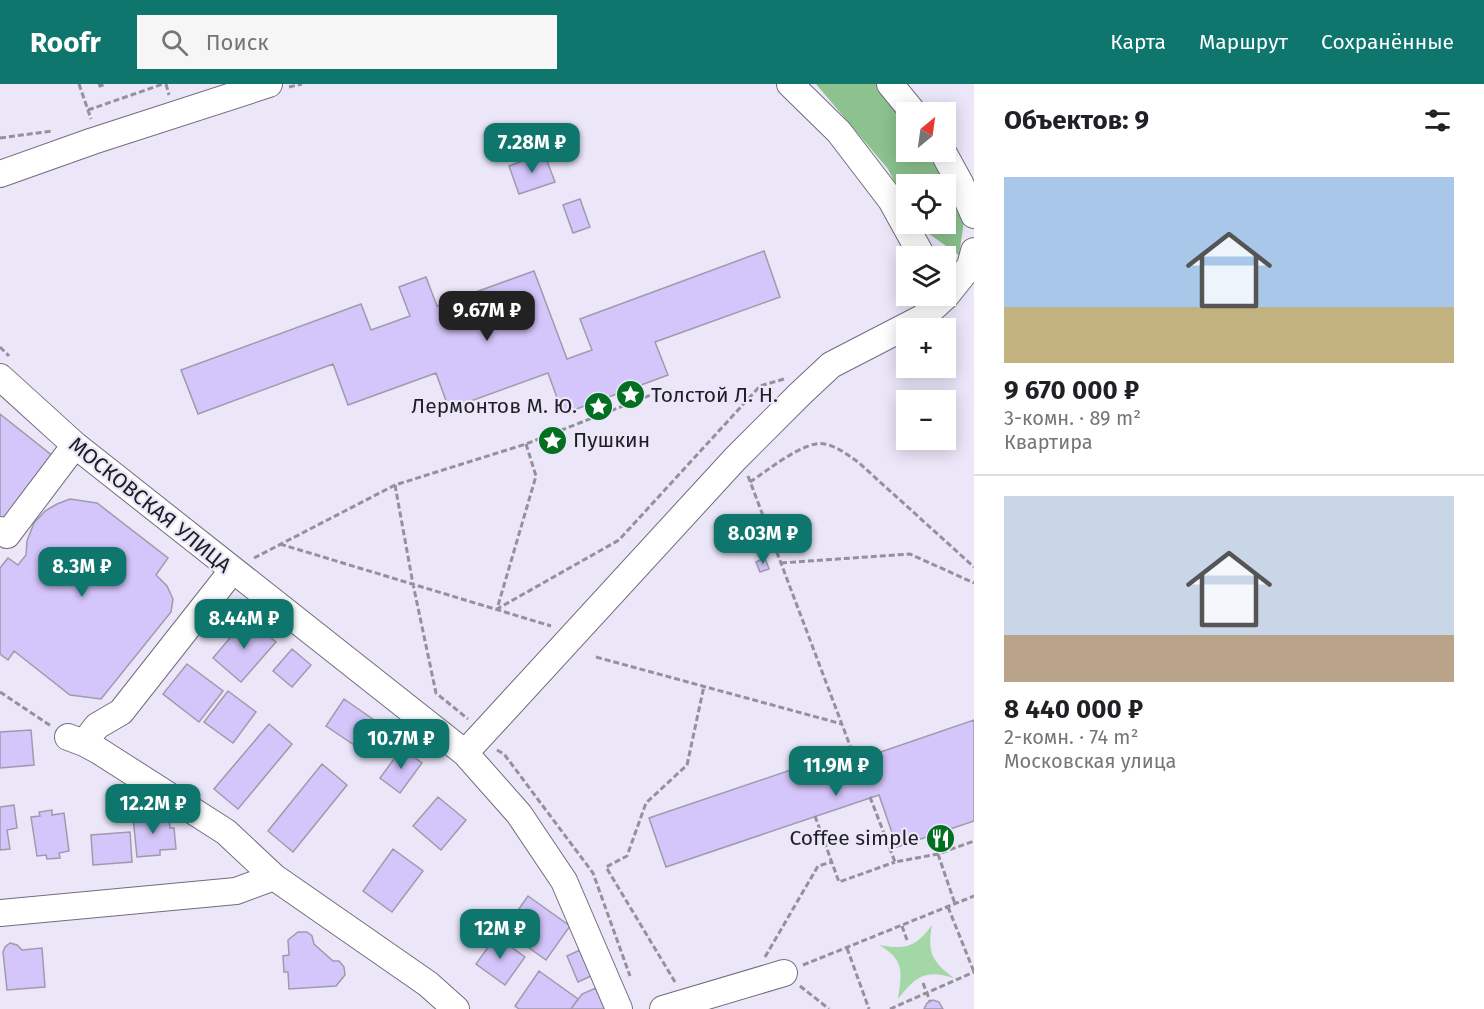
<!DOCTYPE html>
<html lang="ru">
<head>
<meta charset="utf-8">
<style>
	body { margin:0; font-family:"Fira Sans",sans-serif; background:#f6f6f6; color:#202124; height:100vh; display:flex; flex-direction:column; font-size:22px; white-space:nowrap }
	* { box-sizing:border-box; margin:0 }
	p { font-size:20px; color:#757577 }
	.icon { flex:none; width:33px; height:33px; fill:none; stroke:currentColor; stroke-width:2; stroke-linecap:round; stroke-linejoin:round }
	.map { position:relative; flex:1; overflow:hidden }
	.sheet { display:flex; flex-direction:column; background:#fff; width:510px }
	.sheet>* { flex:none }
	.needle { width:39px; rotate:29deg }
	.buttons { position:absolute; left:896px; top:18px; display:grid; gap:12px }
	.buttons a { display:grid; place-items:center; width:60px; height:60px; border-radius:0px; background:#fff; box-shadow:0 3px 15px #0003; font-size:30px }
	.price { position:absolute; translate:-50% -51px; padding:0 14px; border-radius:12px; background:#0f766e; color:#fff; font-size:20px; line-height:39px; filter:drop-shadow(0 2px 3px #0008) }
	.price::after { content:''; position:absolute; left:50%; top:36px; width:18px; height:14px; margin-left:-9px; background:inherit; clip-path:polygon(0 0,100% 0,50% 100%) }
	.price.selected { background:#222; color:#fff }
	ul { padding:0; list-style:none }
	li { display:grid; align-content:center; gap:12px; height:318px; padding:0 30px }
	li+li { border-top:2px solid #e0e0e0 }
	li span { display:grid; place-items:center; height:186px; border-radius:0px; color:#555 }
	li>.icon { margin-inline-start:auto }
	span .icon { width:108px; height:108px; fill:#fffc; stroke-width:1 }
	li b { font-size:26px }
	h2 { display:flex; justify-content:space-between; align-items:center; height:72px; padding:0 30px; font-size:26px }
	header { display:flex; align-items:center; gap:36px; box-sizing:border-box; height:84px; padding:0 30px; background:#0f766e; color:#fff }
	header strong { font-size:28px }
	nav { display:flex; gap:33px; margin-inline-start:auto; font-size:21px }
	.search { width:420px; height:54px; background:#f6f6f6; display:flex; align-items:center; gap:15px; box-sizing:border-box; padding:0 21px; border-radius:0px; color:#757577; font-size:22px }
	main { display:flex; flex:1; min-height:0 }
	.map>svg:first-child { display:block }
	.green { fill:#a3d8a6 }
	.forest { fill:#8bc28e }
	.building { fill:#d4c5fa; stroke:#9f9bac; stroke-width:1.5 }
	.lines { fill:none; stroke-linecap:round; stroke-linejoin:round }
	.minor-casing { stroke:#716d7d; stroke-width:28 }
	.path { stroke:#94919d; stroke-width:3; stroke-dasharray:6 3; stroke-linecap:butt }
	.minor { stroke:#fff; stroke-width:26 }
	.labels { text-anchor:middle; stroke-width:4.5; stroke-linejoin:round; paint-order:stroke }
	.poi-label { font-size:21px; fill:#1f1e24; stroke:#ebe6f8; text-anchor:start }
	.street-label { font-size:21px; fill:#1f1e24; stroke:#ebe6f8 }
</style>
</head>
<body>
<header>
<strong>Roofr</strong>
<div class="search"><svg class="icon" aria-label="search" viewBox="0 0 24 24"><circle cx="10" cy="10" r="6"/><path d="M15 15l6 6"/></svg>Поиск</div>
<nav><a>Карта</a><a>Маршрут</a><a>Сохранённые</a></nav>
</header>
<main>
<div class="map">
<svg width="974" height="925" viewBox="0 0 974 925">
	<rect width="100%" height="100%" fill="#ebe6f8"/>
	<!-- green -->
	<path class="green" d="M 932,841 C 927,868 932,878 954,894 C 925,885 916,892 898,915 C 902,888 905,876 879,861 C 906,866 916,863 932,841 Z"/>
	<!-- forest -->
	<path class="forest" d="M 816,0 L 882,0 L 906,31 L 906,68 L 931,68 L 965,131 L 959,171 L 915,140 L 945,140 L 945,100 L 906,100 L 906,121 L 888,85 Z"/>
	<!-- building -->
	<path class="building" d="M 544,69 L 555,98 L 519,110 L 509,82 Z
		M 580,115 L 590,143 L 573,149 L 563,121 Z
		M 764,167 L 780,213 L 655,258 L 668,291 L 563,330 L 548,289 L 449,325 L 436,289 L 348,321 L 333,280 L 198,330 L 181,286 L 361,220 L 371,246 L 410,232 L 399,203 L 426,193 L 437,222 L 534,187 L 567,275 L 592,266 L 580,235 Z
		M 0,330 L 54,373 L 3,439 L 0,437 Z
		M 70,415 L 97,419 L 168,474 L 156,491 L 167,502 L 173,515 L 171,528 L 101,615 L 70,611 L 14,567 L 8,576 L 0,570 L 0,484 L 8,474 L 18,481 L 26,471 L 27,457 L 34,439 L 45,427 L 57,420 Z
		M 765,474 L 769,485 L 760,488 L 756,478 Z
		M 247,534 L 276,558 L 241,598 L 213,574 Z
		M 292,565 L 311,581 L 292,603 L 273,587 Z
		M 187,580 L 223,607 L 199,638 L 163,610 Z
		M 228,607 L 256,628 L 233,659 L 204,638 Z
		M 344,615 L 387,645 L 369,671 L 326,642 Z
		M 974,636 L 974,737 L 897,763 L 879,711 L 666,783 L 649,734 L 835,671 L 843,694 L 870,685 L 866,673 Z
		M 269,640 L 292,660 L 238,725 L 214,705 Z
		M 31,646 L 34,681 L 0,684 L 0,648 Z
		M 402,664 L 422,679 L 400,709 L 380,694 Z
		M 322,680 L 347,701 L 293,768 L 268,747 Z
		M 438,713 L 466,736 L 441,766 L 413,742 Z
		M 14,721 L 17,744 L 7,746 L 10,765 L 0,766 L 0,723 Z
		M 52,726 L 52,731 L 64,729 L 69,767 L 59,769 L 60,774 L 47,775 L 46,771 L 37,772 L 31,733 L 40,732 L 39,728 Z
		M 169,730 L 170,744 L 174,744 L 176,765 L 160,766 L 160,771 L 137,773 L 133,733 Z
		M 130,748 L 132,778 L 93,781 L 91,751 Z
		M 393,765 L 423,787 L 392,828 L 363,807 Z
		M 528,812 L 570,842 L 546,876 L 504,846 Z
		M 298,848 L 307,848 L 312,852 L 314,860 L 333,877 L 339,877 L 344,883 L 345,891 L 336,902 L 289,905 L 288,888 L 284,888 L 283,872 L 289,871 L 288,856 Z
		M 496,852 L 525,873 L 505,901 L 476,880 Z
		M 10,859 L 17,861 L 22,866 L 42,864 L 45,903 L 7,906 L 3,868 L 5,863 Z
		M 580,866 L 591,892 L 578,898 L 567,872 Z
		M 539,887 L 578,915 L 571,925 L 519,925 L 515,922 Z
		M 596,904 L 605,925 L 571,925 L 582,910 Z
		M 933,916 L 939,918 L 943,925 L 924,925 L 927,919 Z"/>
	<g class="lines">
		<defs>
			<path id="minor" d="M 790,0 L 839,48 L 891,116 L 922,172
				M 890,0 L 913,28
				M 943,68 L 960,99 L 974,131
				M 0,90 L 93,57 L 269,0
				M 0,293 L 75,361 L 465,669 L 519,730 L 564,797 L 619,925
				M 0,446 L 7,451 L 75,361
				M 68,653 L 84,659 L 99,667 L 226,748 L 274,793 L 428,900 L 456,925
				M 84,659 L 97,642 L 121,628 L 232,487
				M 465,669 L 735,375 L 800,310 L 831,281 L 922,234 L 945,213 L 970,182 L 974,167
				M 0,829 L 236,807 L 274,793
				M 663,925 L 784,889"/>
		</defs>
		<!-- minor casing -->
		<use href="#minor" class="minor-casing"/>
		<!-- path -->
		<path class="path" d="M 79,0 L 91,35
			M 99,0 L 100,2 L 106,0
			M 166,0 L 169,11
			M 289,3 L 302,0
			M 88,26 L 163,0
			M 0,54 L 52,47
			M 0,263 L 9,272
			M 526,360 L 536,392 L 497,525 L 619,456 L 760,302 L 784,295
			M 748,392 L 860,688
			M 750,398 C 767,387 806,355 825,360 C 838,363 848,371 858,378 L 974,483
			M 395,401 L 413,500 L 436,609 L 468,635
			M 280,460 L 551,542
			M 254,474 L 395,401 L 526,360 L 651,311
			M 781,479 L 910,470 L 974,499
			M 596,573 L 842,640
			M 0,608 L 51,642
			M 497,666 L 504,670 L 593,789 L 630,892
			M 870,713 L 895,778 L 938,770 L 974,757
			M 815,732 L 839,798 L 895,778
			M 938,770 L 955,820
			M 948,823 L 974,888
			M 902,842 L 907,856
			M 847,864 L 869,925
			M 765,873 L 818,782 L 832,778
			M 803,881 L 974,812
			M 675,898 L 606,783 L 627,772 L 646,719 L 687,681 L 704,602
			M 923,899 L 930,917
			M 800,902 L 829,925
			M 890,925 L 974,888"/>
		<!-- minor -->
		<use href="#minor" class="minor"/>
	</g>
	<!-- icons -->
	<defs>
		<symbol id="sight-disc" viewBox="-11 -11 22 22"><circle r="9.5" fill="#037021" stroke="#ebe6f8"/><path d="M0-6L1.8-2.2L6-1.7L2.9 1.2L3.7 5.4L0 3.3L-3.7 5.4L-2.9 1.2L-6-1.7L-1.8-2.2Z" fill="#fff"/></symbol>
		<symbol id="restaurant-disc" viewBox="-11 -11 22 22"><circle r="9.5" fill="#037021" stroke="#ebe6f8"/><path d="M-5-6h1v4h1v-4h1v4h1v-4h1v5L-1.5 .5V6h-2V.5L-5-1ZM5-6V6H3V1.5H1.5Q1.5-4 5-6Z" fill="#fff"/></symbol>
	</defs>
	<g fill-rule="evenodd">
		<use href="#sight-disc" x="614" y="294" width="33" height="33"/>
		<use href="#sight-disc" x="582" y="306" width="33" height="33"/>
		<use href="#sight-disc" x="536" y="340" width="33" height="33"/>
		<use href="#restaurant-disc" x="924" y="738" width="33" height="33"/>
	</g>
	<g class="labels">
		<!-- poi labels -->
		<g class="poi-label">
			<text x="651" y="318">Толстой Л. Н.</text>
			<text x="577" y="329" text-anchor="end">Лермонтов М. Ю.</text>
			<text x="573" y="363">Пушкин</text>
			<text x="919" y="761" text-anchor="end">Coffee simple</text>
		</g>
		<!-- street labels -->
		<g class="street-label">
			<text transform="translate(150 421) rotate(39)" y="7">МОСКОВСКАЯ УЛИЦА</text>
		</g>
	</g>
</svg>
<div class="buttons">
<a><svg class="needle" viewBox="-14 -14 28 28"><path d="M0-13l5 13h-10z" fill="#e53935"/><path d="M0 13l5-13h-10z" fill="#757577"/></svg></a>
<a><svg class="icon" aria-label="locate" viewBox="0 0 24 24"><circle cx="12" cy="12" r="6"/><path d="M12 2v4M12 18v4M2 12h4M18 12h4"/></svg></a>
<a><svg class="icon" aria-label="layers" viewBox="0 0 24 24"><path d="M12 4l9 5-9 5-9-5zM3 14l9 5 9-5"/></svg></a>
<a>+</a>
<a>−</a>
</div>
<b class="price" style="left:532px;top:90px">7.28M ₽</b>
<b class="price selected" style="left:487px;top:258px">9.67M ₽</b>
<b class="price" style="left:763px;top:481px">8.03M ₽</b>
<b class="price" style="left:82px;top:514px">8.3M ₽</b>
<b class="price" style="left:244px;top:566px">8.44M ₽</b>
<b class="price" style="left:401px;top:686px">10.7M ₽</b>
<b class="price" style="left:836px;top:713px">11.9M ₽</b>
<b class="price" style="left:153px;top:751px">12.2M ₽</b>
<b class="price" style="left:500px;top:876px">12M ₽</b>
</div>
<section class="sheet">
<h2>Объектов: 9<svg class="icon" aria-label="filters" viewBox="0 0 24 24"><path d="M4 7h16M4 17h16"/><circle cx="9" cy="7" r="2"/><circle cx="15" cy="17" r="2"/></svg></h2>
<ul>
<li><span style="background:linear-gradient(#a9c7e8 70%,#c2b280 0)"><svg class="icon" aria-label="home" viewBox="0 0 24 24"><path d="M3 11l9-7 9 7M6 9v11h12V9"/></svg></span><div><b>9 670 000 ₽</b><p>3-комн. · 89 m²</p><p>Квартира</p></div></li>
<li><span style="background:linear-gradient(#c9d6e8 75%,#b9a48a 0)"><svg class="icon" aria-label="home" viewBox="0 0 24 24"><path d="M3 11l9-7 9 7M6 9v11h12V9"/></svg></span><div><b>8 440 000 ₽</b><p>2-комн. · 74 m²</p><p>Московская улица</p></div></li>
</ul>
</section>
</main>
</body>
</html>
